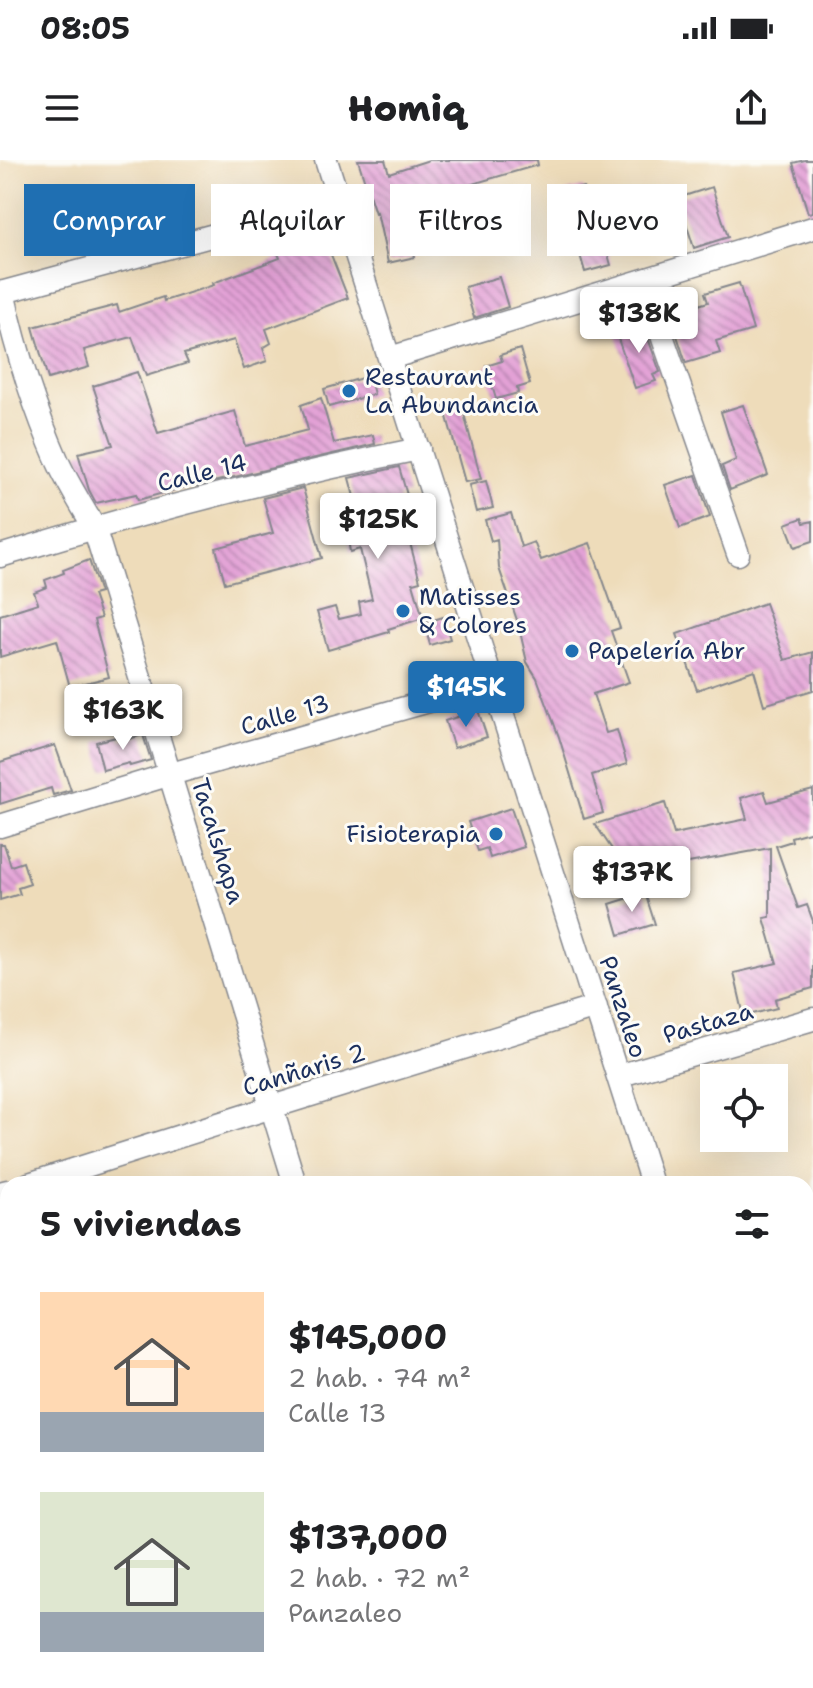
<!DOCTYPE html>
<html lang="es">
<head>
<meta charset="utf-8">
<style>
	body { margin:0; font-family:"Shantell Sans",sans-serif; background:#f6f6f6; color:#202124; height:100vh; display:flex; flex-direction:column; font-size:30px; white-space:nowrap }
	* { box-sizing:border-box; margin:0 }
	p { font-size:26px; color:#757577 }
	.icon { flex:none; width:44px; height:44px; fill:none; stroke:currentColor; stroke-width:2; stroke-linecap:round; stroke-linejoin:round }
	.map { position:relative; flex:1; overflow:hidden }
	.side { position:absolute; left:0px; top:1016px; width:814px; height:512px; display:flex; flex-direction:column; background:#fff; border-radius:24px 24px 0 0; box-shadow:0 8px 32px #0002 }
	.side>* { flex:none }
	.top-card { position:absolute; left:24px; top:24px; width:766px; height:72px; display:flex; gap:16px }
	.buttons { position:absolute; left:700px; top:904px; display:grid; gap:16px }
	.buttons a { display:grid; place-items:center; width:88px; height:88px; border-radius:0px; background:#fff; box-shadow:0 8px 32px #0002; font-size:40px }
	.price { position:absolute; translate:-50% -68px; padding:0 18px; border-radius:8px; background:#fff; color:#222; font-size:26px; line-height:52px; filter:drop-shadow(0 2px 4px #0008) }
	.price::after { content:''; position:absolute; left:50%; top:48px; width:24px; height:18px; margin-left:-12px; background:inherit; clip-path:polygon(0 0,100% 0,50% 100%) }
	.price.on { background:#1f6fb2; color:#fff }
	ul { padding:0; list-style:none }
	li { display:flex; align-items:center; gap:24px; height:200px; padding:0 40px }
	li span { display:grid; place-items:center; flex:none; width:224px; height:160px; border-radius:0px; color:#555 }
	li>.icon { margin-inline-start:auto }
	span .icon { width:96px; height:96px; fill:#fffc; stroke-width:1 }
	li b { font-size:34px }
	h2 { display:flex; justify-content:space-between; align-items:center; height:96px; padding:0 40px; font-size:34px }
	.tag { padding:0 28px; border-radius:0px; background:#fff; box-shadow:0 8px 32px #0002; font-size:28px; line-height:72px }
	.tag.on { background:#1f6fb2; color:#fff }
	.status { display:flex; justify-content:space-between; align-items:center; height:56px; padding:0 40px; background:#fff; direction:ltr }
	.status svg { height:22px; fill:currentColor }
	header { display:flex; justify-content:space-between; align-items:center; height:104px; padding:0 40px; background:#fff; font-size:36px; font-weight:800 }
	.map>svg:first-child { display:block }
	.building { fill:url(#building-back-hatch) }
	.lines { fill:none; stroke-linecap:round; stroke-linejoin:round }
	.minor-casing { stroke:#84868c; stroke-width:25 }
	.minor { stroke:#fff; stroke-width:22 }
	.poi-dot { fill:#1f6fb2; stroke:#fdfcf7; stroke-width:3 }
	.labels { text-anchor:middle; stroke-width:6; stroke-linejoin:round; paint-order:stroke }
	.poi-label { font-size:24px; fill:#1b2f5e; stroke:#fdfcf7; text-anchor:start }
	.street-label { font-size:24px; fill:#1b2f5e; stroke:#fdfcf7 }
</style>
</head>
<body>
<div class="status"><b>08:05</b><svg viewBox="0 0 49 12"><path d="M0 12V9h3v3zM5 12V6h3v6zM10 12V3h3v9zM15 12V0h3v12zM26 1h20v11H26zM47 4h2v5h-2z"/></svg></div>
<header><svg class="icon" aria-label="menu" viewBox="0 0 24 24"><path d="M4 6h16M4 12h16M4 18h16"/></svg>Homiq<svg class="icon" aria-label="share" viewBox="0 0 24 24"><path d="M12 15V3M7 8l5-5 5 5M5 13v7h14v-7"/></svg></header>
<div class="map">
<svg width="813" height="1528" viewBox="0 0 813 1528">
	<defs>
		<pattern id="building-back-hatch" width="6" height="6" patternUnits="userSpaceOnUse" patternTransform="scale(2)"><rect width="6" height="6" fill="#e3a1d6"/><path d="M-1 5l2 2M0 0l6 6M5-1l2 2" fill="none" stroke="#b784b1"/></pattern>
	</defs>
	<rect width="100%" height="100%" fill="#fdfcf7"/>
	<filter id="ink" filterUnits="userSpaceOnUse"><feTurbulence type="fractalNoise" baseFrequency=".0125" numOctaves="2"/><feDisplacementMap in="SourceGraphic" scale="16" xChannelSelector="R" yChannelSelector="G"/><feConvolveMatrix kernelMatrix="1 2 1 2 8 2 1 2 1" color-interpolation-filters="sRGB"/></filter>
	<filter id="wash" filterUnits="userSpaceOnUse"><feTurbulence type="fractalNoise" baseFrequency=".006" numOctaves="4" result="noise"/><feDisplacementMap in="SourceGraphic" scale="32" xChannelSelector="R" yChannelSelector="G"/><feGaussianBlur stdDeviation="1.8" result="paint"/><feColorMatrix in="noise" values="0 0 0 0 0 0 0 0 0 0 0 0 0 0 0 0 0 1.4 0 .05"/><feComposite in="paint" operator="in"/></filter>
	<g filter="url(#wash)">
		<rect width="100%" height="100%" fill="#eedcba"/>
		<g id="blocks">
			<!-- building -->
			<path class="building" d="M 358,0 L 385,0 L 389,13 L 429,0 L 537,0 L 538,5 L 403,44 L 415,97 L 388,103 L 377,52 L 375,53 Z
				M 805,0 L 813,0 L 813,52 L 808,53 L 793,3 Z
				M 583,27 L 592,61 L 598,59 L 611,105 L 585,112 L 572,67 L 575,66 L 565,32 Z
				M 712,27 L 728,77 L 694,88 L 678,38 Z
				M 304,78 L 308,89 L 326,82 L 348,138 L 266,169 L 271,183 L 263,188 L 267,201 L 244,209 L 234,180 L 184,194 L 188,203 L 146,216 L 132,177 L 84,190 L 89,207 L 48,219 L 33,167 L 117,145 L 119,152 L 163,137 L 164,141 L 214,125 L 213,123 L 280,98 L 276,89 Z
				M 499,117 L 508,147 L 474,158 L 465,127 Z
				M 739,123 L 753,170 L 716,181 L 720,193 L 686,203 L 670,154 L 708,142 L 705,133 Z
				M 643,164 L 660,212 L 653,215 L 656,221 L 635,228 L 616,173 Z
				M 520,189 L 530,224 L 517,228 L 518,233 L 496,239 L 486,206 L 502,201 L 500,195 Z
				M 137,212 L 158,273 L 235,251 L 245,286 L 308,270 L 301,245 L 321,238 L 334,283 L 373,275 L 375,284 L 196,326 L 196,324 L 138,340 L 136,334 L 96,343 L 89,330 L 78,293 L 113,285 L 93,226 Z
				M 369,216 L 374,234 L 329,247 L 324,229 Z
				M 461,242 L 481,319 L 465,322 L 444,246 Z
				M 743,245 L 768,315 L 730,330 L 722,306 L 736,300 L 721,252 Z
				M 399,307 L 407,335 L 398,337 L 420,421 L 413,423 L 423,458 L 388,469 L 389,472 L 328,490 L 317,452 L 335,447 L 339,459 L 361,454 L 359,442 L 372,439 L 360,389 L 350,392 L 343,349 L 356,344 L 349,318 Z
				M 696,315 L 710,357 L 680,368 L 665,325 Z
				M 486,321 L 493,348 L 476,352 L 469,325 Z
				M 303,328 L 322,398 L 225,423 L 216,388 L 273,373 L 263,338 Z
				M 511,353 L 521,387 L 534,382 L 541,400 L 590,383 L 620,468 L 611,471 L 629,522 L 593,534 L 606,573 L 617,570 L 627,604 L 592,615 L 603,653 L 584,659 L 559,577 L 537,518 L 527,502 L 518,463 L 499,408 L 497,379 L 491,381 L 485,360 Z
				M 802,358 L 804,363 L 813,361 L 813,381 L 795,387 L 786,364 Z
				M 89,400 L 100,433 L 93,435 L 101,458 L 94,460 L 109,517 L 70,527 L 57,480 L 0,497 L 0,455 L 38,443 L 34,432 L 47,427 L 45,420 L 64,413 L 63,410 Z
				M 765,443 L 785,500 L 813,492 L 813,530 L 764,545 L 754,510 L 697,530 L 677,474 Z
				M 443,457 L 450,479 L 430,485 L 424,463 Z
				M 478,550 L 487,577 L 454,588 L 445,561 Z
				M 143,575 L 151,600 L 130,606 L 129,603 L 103,610 L 96,582 L 120,576 L 121,581 Z
				M 55,585 L 71,630 L 53,635 L 51,628 L 0,644 L 0,602 Z
				M 813,630 L 813,671 L 791,677 L 792,681 L 776,686 L 798,748 L 807,745 L 813,761 L 813,828 L 775,839 L 777,848 L 744,856 L 734,813 L 777,803 L 764,758 L 770,757 L 770,688 L 683,704 L 686,712 L 637,726 L 595,664 L 665,643 L 674,674 L 747,659 L 741,638 L 764,631 L 768,642 Z
				M 511,648 L 524,687 L 490,698 L 487,688 L 478,691 L 468,662 Z
				M 0,684 L 4,684 L 11,706 L 23,702 L 30,724 L 18,728 L 20,734 L 0,740 Z
				M 645,733 L 655,764 L 619,775 L 610,744 Z"/>
		</g>
	</g>
	<g filter="url(#ink)">
		<use href="#blocks" fill-opacity="0" stroke="#84868c" stroke-width="2"/>
		<g class="lines">
			<defs>
				<path id="minor" d="M 326,0 L 652,1024
					M 643,121 L 738,394
					M 3,132 C 16,190 34,248 58,302 C 68,324 82,346 94,367 L 295,1024
					M 0,133 L 340,41
					M 390,198 L 813,68
					M 0,396 C 137,354 277,317 419,289
					M 0,666 L 171,614 L 493,523
					M 618,916 L 813,859
					M 29,1024 L 272,947 L 596,847
					M 0,1033 L 8,1031
					M 0,1198 L 8,1227
					M 0,1409 L 8,1406
					M 0,1459 L 8,1487
					M 806,1508 L 812,1528
					M 17,1520 L 19,1528
					M 174,1520 L 176,1528
					M 707,1528 L 731,1520"/>
			</defs>
			<!-- minor casing -->
			<use href="#minor" class="minor-casing"/>
			<!-- minor -->
			<use href="#minor" class="minor"/>
		</g>
	</g>
	<!-- markers -->
	<g class="poi-dot">
		<circle cx="349" cy="231" r="8"/>
		<circle cx="403" cy="451" r="8"/>
		<circle cx="572" cy="491" r="8"/>
		<circle cx="496" cy="674" r="8"/>
	</g>
	<g class="labels">
		<!-- poi labels -->
		<g class="poi-label">
			<text x="365" y="225">Restaurant<tspan x="365" dy="28">La Abundancia</tspan></text>
			<text x="419" y="445">Matisses<tspan x="419" dy="28">&amp; Colores</tspan></text>
			<text x="588" y="499">Papelería Abr</text>
			<text x="480" y="682" text-anchor="end">Fisioterapia</text>
		</g>
		<!-- street labels -->
		<g class="street-label">
			<text transform="translate(202 313) rotate(-14)" y="8">Calle 14</text>
			<text transform="translate(285 555) rotate(-16)" y="8">Calle 13</text>
			<text transform="translate(218 681) rotate(73)" y="8">Tacalshapa</text>
			<text transform="translate(623 847) rotate(72)" y="8">Panzaleo</text>
			<text transform="translate(708 863) rotate(-16)" y="8">Pastaza</text>
			<text transform="translate(304 910) rotate(-17)" y="8">Canñaris 2</text>
		</g>
	</g>
</svg>
<div class="buttons">
<a><svg class="icon" aria-label="locate" viewBox="0 0 24 24"><circle cx="12" cy="12" r="6"/><path d="M12 2v4M12 18v4M2 12h4M18 12h4"/></svg></a>
</div>
<b class="price" style="left:639px;top:195px">$138K</b>
<b class="price" style="left:378px;top:401px">$125K</b>
<b class="price on" style="left:466px;top:569px">$145K</b>
<b class="price" style="left:123px;top:592px">$163K</b>
<b class="price" style="left:632px;top:754px">$137K</b>
<div class="top-card">
<a class="tag on">Comprar</a>
<a class="tag">Alquilar</a>
<a class="tag">Filtros</a>
<a class="tag">Nuevo</a>
</div>
<section class="side">
<h2>5 viviendas<svg class="icon" aria-label="filters" viewBox="0 0 24 24"><path d="M4 7h16M4 17h16"/><circle cx="9" cy="7" r="2"/><circle cx="15" cy="17" r="2"/></svg></h2>
<ul>
<li><span style="background:linear-gradient(#ffd9b3 75%,#9aa5b1 0)"><svg class="icon" aria-label="home" viewBox="0 0 24 24"><path d="M3 11l9-7 9 7M6 9v11h12V9"/></svg></span><div><b>$145,000</b><p>2 hab. · 74 m²</p><p>Calle 13</p></div></li>
<li><span style="background:linear-gradient(#dfe7d0 75%,#9aa5b1 0)"><svg class="icon" aria-label="home" viewBox="0 0 24 24"><path d="M3 11l9-7 9 7M6 9v11h12V9"/></svg></span><div><b>$137,000</b><p>2 hab. · 72 m²</p><p>Panzaleo</p></div></li>
</ul>
</section>
</div>
</body>
</html>
